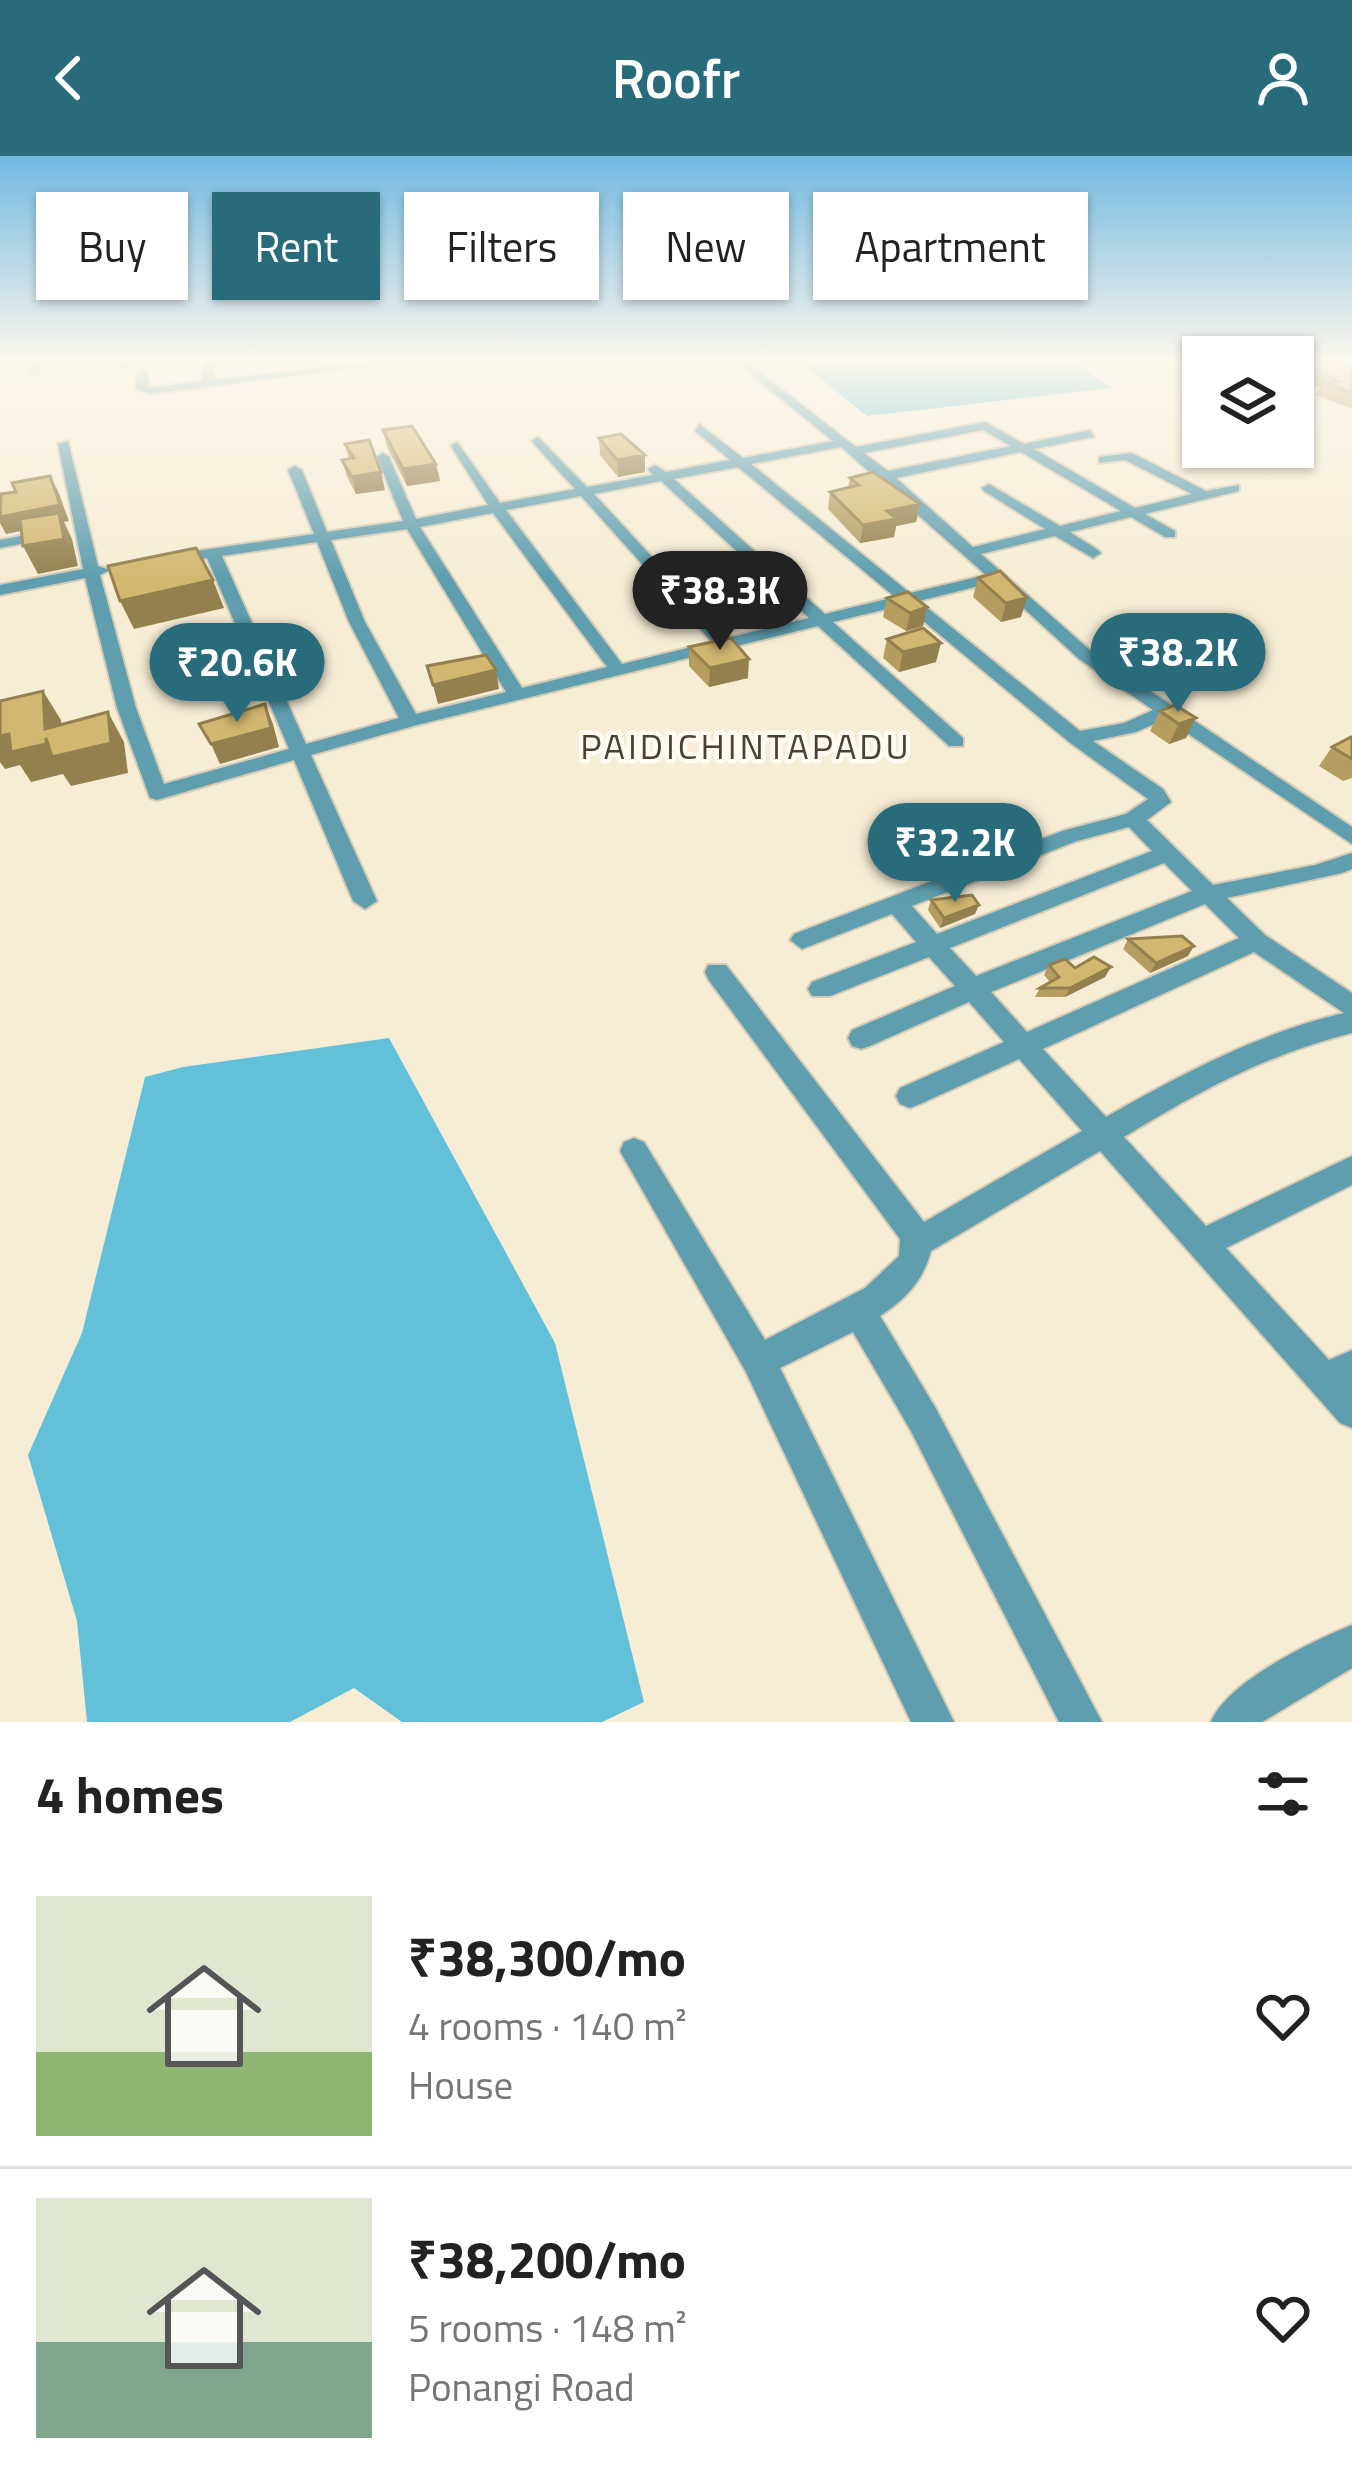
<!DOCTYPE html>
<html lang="en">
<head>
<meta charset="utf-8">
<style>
	body { margin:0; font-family:"Titillium Web",sans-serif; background:#f6f6f6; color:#222; height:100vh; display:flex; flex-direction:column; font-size:45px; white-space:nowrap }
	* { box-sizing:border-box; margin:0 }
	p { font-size:39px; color:#767676 }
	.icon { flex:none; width:66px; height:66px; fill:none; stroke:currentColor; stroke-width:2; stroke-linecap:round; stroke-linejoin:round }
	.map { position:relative; height:1566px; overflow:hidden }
	.side { display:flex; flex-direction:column; background:#fff; flex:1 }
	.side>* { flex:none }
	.hud { position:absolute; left:36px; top:36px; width:1281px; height:108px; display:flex; gap:24px }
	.fabs { position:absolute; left:1182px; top:180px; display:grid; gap:24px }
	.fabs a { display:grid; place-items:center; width:132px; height:132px; border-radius:0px; background:#fff; box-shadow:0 3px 9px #0004; font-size:60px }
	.price { position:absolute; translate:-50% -102px; padding:0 27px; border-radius:42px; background:#286c7c; color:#fff; font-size:39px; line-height:78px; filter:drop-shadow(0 3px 6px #0008) }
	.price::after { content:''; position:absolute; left:50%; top:72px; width:36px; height:27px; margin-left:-18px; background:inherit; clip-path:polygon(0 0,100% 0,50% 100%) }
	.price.selected { background:#222; color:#fff }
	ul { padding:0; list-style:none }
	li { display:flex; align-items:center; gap:36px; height:300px; padding:0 36px }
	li+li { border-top:3px solid #e0e0e0 }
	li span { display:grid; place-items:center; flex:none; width:336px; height:240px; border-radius:0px; color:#555 }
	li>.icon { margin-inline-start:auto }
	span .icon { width:144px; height:144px; fill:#fffc; stroke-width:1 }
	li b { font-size:51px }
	h2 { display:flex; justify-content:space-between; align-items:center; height:144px; padding:0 36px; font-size:51px }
	.chip { padding:0 42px; border-radius:0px; background:#fff; box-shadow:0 3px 9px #0004; font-size:42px; line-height:108px }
	.chip.selected { background:#286c7c; color:#fff }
	header { display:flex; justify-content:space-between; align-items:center; height:156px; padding:0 36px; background:#286c7c; color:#fff; font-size:54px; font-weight:600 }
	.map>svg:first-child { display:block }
	.water { fill:#62c1d8 }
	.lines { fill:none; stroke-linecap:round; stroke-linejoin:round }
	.minor-casing { stroke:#d3cbb5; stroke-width:4 }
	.minor { fill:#5e9eaf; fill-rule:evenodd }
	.wall { fill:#b59d60 }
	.shaded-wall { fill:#93804e }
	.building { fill:#d2b770; stroke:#93804e; stroke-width:3 }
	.labels { text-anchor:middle; stroke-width:9; stroke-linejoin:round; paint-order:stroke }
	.neighbourhood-label { font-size:36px; letter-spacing:3px; fill:#49422e; stroke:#fffbf1 }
</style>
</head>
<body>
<header><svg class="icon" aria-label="back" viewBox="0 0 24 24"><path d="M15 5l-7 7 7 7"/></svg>Roofr<svg class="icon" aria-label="person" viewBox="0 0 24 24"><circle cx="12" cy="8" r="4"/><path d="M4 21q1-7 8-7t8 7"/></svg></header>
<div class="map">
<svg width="1352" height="1566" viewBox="0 0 1352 1566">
	<rect width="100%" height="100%" fill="#f7edd5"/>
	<!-- water -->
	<path class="water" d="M 797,204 L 1071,204 L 1111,232 L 867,260 Z
		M 389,882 L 555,1187 L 644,1546 L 602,1566 L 402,1566 L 354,1532 L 290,1566 L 87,1566 L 77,1465 L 28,1299 L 82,1177 L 145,921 L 183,911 Z"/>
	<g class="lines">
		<defs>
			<path id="minor" d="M 32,204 L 42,204 L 38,219 L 29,217 Z
				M 118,204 L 128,204 L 127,212 L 119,212 Z
				M 204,204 L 214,204 L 215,224 L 386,204 L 414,204 L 149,238 L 136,233 L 137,215 L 142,212 L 147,215 L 149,232 L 203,225 Z
				M 733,204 L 744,204 L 856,291 L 985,266 L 1024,288 L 1090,274 L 1094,281 L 1034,293 L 1135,352 L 1192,338 L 1125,304 L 1099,307 L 1099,301 L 1132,297 L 1206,335 L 1239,329 L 1239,335 L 1145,358 L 1175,375 L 1175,381 L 1165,381 L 1131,361 L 1070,376 L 1098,394 L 1101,397 L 1093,402 L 1055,380 L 981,398 L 1091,495 L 1352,671 L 1352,688 L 1166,563 L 1136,576 L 1093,585 L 1163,633 L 1171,646 L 1147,664 L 1213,729 L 1315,709 L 1352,697 L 1352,713 L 1342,717 L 1227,742 L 1265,779 L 1352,837 L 1352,877 C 1267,898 1198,936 1124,981 L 1206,1070 L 1352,1000 L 1352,1029 L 1226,1092 L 1329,1204 L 1352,1194 L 1352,1272 L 1340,1267 L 1100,995 L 931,1095 C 923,1125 906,1143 880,1160 L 935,1251 L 1102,1566 L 1059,1566 L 911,1275 L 853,1176 L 780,1212 L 954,1566 L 911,1566 L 746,1216 L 620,995 L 624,986 L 634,982 L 644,986 L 765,1184 L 865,1132 L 899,1100 L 900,1083 L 708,823 L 705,816 L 708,809 L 726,809 L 924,1066 L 1082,975 L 1019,903 L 920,948 L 910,952 L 900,948 L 896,940 L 900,932 L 1004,886 L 969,846 L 870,890 L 861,893 L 852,890 L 848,882 L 852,874 L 955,830 L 929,801 L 830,840 L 812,840 L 808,833 L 812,826 L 916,786 L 892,758 L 802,793 L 790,784 L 794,778 L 1062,675 L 1126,658 L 1148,643 L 1069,586 L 904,449 L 833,466 L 963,582 L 963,590 L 949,590 L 818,470 L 417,569 L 311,599 L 377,745 L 365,753 L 353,745 L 294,604 L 157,644 L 150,642 L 117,552 L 85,422 L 0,439 L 0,429 L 83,413 L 58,288 L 68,285 L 98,410 L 110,414 L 100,419 L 136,552 L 164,628 L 289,593 L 207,402 L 166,408 L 158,403 L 161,400 L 314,378 L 288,314 L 295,310 L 302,314 L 327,376 L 403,365 L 377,301 L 383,297 L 389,301 L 416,363 L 488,349 L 451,290 L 457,286 L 500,347 L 575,333 L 534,288 L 532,285 L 538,281 L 587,331 L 653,319 L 648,313 L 655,309 L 666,316 L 730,304 L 695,275 L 699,268 L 743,302 L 833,285 ZM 983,274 L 1011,290 L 888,315 L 864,297 ZM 841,291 L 986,419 L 910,437 L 751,308 ZM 1021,296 L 1121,355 L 1060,370 L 989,328 L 982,332 L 984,335 L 1045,373 L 973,391 L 896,322 ZM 738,311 L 895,441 L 825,458 L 674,323 ZM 661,325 L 809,462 L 727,482 L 594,338 ZM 581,340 L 712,486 L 622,508 L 506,354 ZM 493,357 L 607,511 L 522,532 L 420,371 ZM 407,373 L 506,536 L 416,558 L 365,466 L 331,384 ZM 317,386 L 349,466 L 399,562 L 306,588 L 222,400 ZM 995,426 L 1079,503 L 1153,554 L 1124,567 L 1080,575 L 919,445 ZM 1129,671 L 1152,695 L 937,778 L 912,750 L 1077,685 ZM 1164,707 L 1192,735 L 976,820 L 950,792 ZM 1205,748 L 1239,782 L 1027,876 L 991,836 ZM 1254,796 L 1344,857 C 1258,877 1182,918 1106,961 L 1043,893 Z
				M 51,374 L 58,378 L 56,381 L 0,392 L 0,384 Z
				M 1352,1469 L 1352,1512 L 1262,1566 L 1211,1566 C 1227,1526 1312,1485 1352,1469 Z"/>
		</defs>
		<!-- minor casing -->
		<use href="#minor" class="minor-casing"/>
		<!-- minor -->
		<use href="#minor" class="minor"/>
	</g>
	<!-- wall -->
	<path class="wall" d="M 1352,204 L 1352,253 L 1316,239 L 1320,232 L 1297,220 L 1303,207 Z
		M 383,274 L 436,308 L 440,325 L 407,330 L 387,291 Z
		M 599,282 L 645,316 L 618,321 L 600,299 Z
		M 345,288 L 385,334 L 356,338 L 347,321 L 342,304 L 349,303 Z
		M 850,322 L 920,348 L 916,366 L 896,370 L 894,381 L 860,387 L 828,353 L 830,336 L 848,332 Z
		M 978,422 L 1021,461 L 1001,466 L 973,441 Z
		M 887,442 L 927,451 L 923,470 L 906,475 L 883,461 Z
		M 887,483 L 936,506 L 899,516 L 883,502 Z
		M 689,491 L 748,522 L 709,531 L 689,510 Z
		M 1160,555 L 1196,562 L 1186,582 L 1169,588 L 1150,575 Z
		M 1352,581 L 1352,622 L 1343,625 L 1319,610 L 1332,591 Z
		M 931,744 L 975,758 L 940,772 L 928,754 Z
		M 1128,783 L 1188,800 L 1150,817 L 1123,793 Z
		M 1049,809 L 1075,812 L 1105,821 L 1065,841 L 1035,841 L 1040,832 L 1050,826 L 1044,819 Z"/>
	<!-- shaded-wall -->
	<path class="shaded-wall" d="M 645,299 L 645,316 L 618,321 L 617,304 Z
		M 436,308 L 440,325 L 407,330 L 403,313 Z
		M 381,316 L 385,334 L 356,338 L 352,321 Z
		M 50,320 L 58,335 L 69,365 L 64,366 L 72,383 L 78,410 L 38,418 L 23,390 L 61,367 L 6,378 L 0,367 L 0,361 Z
		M 920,348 L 916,366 L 896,370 L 894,381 L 860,387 L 863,369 L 887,355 Z
		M 213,424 L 224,452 L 134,473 L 120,445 Z
		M 1027,442 L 1021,461 L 1001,466 L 1006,447 Z
		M 927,451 L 923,470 L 906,475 L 910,457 Z
		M 941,487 L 936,506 L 899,516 L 903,496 Z
		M 749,503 L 748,522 L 709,531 L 710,512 Z
		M 496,514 L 499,533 L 438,548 L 433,529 Z
		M 43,535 L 61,564 L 64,598 L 108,556 L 124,586 L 128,617 L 71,630 L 63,618 L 31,626 L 20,609 L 5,613 L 0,606 L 0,580 L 9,578 L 46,582 Z
		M 265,548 L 273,568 L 279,591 L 220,608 L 211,588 Z
		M 1196,562 L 1186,582 L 1169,588 L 1179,568 Z
		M 979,749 L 975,758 L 940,772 L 944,762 Z
		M 1194,790 L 1188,800 L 1150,817 L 1156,807 Z
		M 1111,811 L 1105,821 L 1065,841 L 1070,832 Z"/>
	<!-- building -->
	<path class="building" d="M 1326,204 L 1352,204 L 1352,237 L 1323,226 L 1338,225 L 1303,207 Z
		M 412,270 L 436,308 L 403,313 L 383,274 Z
		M 621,278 L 645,299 L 617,304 L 599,282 Z
		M 369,284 L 381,316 L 352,321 L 342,304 L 354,302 L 345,288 Z
		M 873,316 L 920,348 L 887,355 L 897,363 L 863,369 L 830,336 L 859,329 L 850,322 Z
		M 50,320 L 60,349 L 0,361 L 1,338 L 16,336 L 12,327 Z
		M 59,357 L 64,383 L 23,390 L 20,363 Z
		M 196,392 L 213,424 L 120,445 L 108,410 Z
		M 1000,415 L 1027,442 L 1006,447 L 978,422 Z
		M 908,436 L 927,451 L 910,457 L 887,442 Z
		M 923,472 L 941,487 L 903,496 L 887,483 Z
		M 731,482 L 749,503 L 710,512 L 689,491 Z
		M 486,499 L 496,514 L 433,529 L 427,510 Z
		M 43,535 L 45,573 L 108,556 L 111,587 L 52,601 L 46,582 L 46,588 L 11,596 L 9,578 L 0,580 L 0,545 Z
		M 265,548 L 271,572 L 211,588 L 199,568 Z
		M 1175,549 L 1196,562 L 1179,568 L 1160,555 Z
		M 1351,581 L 1352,581 L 1352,603 L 1332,591 Z
		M 972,739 L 979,749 L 944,762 L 931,744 Z
		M 1182,780 L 1194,790 L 1156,807 L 1128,783 Z
		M 1094,801 L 1111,811 L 1070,832 L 1040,832 L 1059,821 L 1049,809 L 1065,803 L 1075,812 Z"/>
	<!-- sky -->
	<linearGradient id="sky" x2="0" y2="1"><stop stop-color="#72b9e2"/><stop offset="0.48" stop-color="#fbf7ec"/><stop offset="1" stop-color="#fbf7ec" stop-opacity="0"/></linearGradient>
	<rect width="1352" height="423" fill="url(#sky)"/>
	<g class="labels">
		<!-- neighbourhood labels -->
		<g class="neighbourhood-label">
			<text x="746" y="603">PAIDICHINTAPADU</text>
		</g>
	</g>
</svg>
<div class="fabs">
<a><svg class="icon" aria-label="layers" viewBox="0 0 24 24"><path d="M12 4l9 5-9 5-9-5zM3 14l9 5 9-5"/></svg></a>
</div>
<b class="price selected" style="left:720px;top:497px">₹38.3K</b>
<b class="price" style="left:1178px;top:559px">₹38.2K</b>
<b class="price" style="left:237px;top:569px">₹20.6K</b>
<b class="price" style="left:955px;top:749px">₹32.2K</b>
<div class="hud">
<a class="chip">Buy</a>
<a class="chip selected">Rent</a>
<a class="chip">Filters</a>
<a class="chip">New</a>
<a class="chip">Apartment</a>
</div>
</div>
<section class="side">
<h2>4 homes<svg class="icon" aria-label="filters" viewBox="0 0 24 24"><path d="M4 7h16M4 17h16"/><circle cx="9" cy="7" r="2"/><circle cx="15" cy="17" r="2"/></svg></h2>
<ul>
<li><span style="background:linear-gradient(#dfe7d0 65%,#8fb573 0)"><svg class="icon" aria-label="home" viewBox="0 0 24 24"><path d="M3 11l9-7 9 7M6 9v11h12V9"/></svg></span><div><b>₹38,300/mo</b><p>4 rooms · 140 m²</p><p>House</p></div><svg class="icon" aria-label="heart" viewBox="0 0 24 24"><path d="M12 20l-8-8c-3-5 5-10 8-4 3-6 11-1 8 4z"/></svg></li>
<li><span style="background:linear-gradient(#dfe7d0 60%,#7fa58c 0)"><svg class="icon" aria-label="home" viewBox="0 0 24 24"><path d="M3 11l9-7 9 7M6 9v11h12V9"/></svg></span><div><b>₹38,200/mo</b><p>5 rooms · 148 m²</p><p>Ponangi Road</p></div><svg class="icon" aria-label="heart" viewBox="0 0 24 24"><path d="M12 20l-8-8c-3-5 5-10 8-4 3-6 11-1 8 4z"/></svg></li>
</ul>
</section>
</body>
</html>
